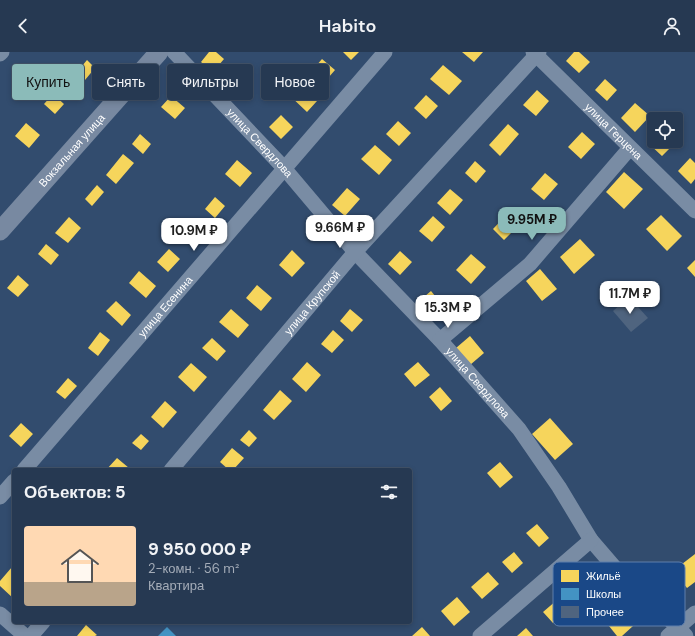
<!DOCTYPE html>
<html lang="ru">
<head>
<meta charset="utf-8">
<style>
	body { margin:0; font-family:"DM Sans",sans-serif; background:#2e4059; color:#f1f3f6; height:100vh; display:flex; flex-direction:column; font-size:15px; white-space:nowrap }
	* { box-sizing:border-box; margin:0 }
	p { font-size:13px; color:#a4acb8 }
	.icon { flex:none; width:22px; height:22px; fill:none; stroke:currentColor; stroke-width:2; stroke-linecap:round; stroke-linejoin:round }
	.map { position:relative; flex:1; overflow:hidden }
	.drawer { position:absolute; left:12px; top:416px; width:400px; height:156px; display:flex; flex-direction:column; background:#263952; border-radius:4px; box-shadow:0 2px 6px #0003,0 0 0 1px #425369 }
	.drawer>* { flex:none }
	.banner { position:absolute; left:12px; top:12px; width:400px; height:36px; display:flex; gap:8px }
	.buttons { position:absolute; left:647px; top:60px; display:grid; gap:8px }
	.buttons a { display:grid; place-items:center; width:36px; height:36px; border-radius:4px; background:#263952; box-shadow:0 2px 6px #0003,0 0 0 1px #425369; font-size:20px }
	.price { position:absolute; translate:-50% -34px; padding:0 9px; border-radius:8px; background:#fff; color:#222; font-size:13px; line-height:26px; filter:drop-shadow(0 1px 2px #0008) }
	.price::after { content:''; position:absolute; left:50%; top:24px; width:12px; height:9px; margin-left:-6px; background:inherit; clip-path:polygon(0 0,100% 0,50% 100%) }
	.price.active { background:#8bbbb9; color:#111 }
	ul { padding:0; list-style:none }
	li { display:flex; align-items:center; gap:12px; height:100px; padding:0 12px }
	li+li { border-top:1px solid #425369 }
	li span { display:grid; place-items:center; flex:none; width:112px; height:80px; border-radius:4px; color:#555 }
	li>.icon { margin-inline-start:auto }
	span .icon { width:48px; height:48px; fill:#fffc; stroke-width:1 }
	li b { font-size:17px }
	h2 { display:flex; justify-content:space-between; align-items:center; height:48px; padding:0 12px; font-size:17px }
	.pill { padding:0 14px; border-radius:4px; background:#263952; box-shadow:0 2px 6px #0003,0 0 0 1px #425369; font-size:14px; line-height:36px }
	.pill.active { background:#8bbbb9; color:#111 }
	header { display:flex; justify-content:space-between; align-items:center; height:52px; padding:0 12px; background:#263952; font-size:18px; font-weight:600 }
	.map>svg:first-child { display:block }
	.homes { fill:#f6d55c }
	.schools { fill:#4393c3 }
	.building { fill:#4f647f }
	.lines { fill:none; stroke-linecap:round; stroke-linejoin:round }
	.minor { stroke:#798ca4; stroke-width:15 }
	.major { stroke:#7889a1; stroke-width:19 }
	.labels { text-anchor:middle; stroke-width:4; stroke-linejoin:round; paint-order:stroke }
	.street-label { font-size:11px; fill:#fff; stroke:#1a4887 }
	.key { fill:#1a4887; stroke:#5f7fab; stroke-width:1 }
	.key-label { font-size:11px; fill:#fff }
</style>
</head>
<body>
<header><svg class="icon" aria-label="back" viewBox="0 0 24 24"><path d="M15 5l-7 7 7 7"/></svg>Habito<svg class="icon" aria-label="person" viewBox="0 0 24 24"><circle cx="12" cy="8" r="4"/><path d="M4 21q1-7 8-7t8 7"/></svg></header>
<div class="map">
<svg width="695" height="584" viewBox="0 0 695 584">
	<rect width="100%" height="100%" fill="#324c6e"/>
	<!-- homes -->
	<path class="homes" d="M 209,0 L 216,0 L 224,7 L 213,20 L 201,10 Z
		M 343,0 L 359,0 L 351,8 Z
		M 462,0 L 483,0 L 474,10 Z
		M 574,0 L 579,0 L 590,10 L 579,21 L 566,9 Z
		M 322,7 L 335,18 L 322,33 L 309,22 Z
		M 87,8 L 95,16 L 85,28 L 77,20 Z
		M 443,13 L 462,29 L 449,43 L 430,27 Z
		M 605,27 L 617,38 L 607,49 L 595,38 Z
		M 298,32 L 317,49 L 307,60 L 288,42 Z
		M 537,38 L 549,49 L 536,64 L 523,53 Z
		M 53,42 L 64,52 L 55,62 L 44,52 Z
		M 426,43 L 438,54 L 426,67 L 414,56 Z
		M 171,44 L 185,56 L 175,67 L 161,55 Z
		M 635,51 L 650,64 L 635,80 L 621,66 Z
		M 281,63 L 293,75 L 281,87 L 269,75 Z
		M 398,69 L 411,81 L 399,94 L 386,82 Z
		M 26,71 L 40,83 L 29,96 L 15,84 Z
		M 508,72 L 519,82 L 500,104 L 489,93 Z
		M 582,80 L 595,92 L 581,107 L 568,95 Z
		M 140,82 L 151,92 L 143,102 L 132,92 Z
		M 654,85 L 654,89 L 670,89 L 673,93 L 662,104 L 648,91 Z
		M 375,93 L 392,108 L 379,123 L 361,107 Z
		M 123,102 L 134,111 L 116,132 L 106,123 Z
		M 690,106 L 695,111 L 695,127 L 691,132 L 678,119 Z
		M 237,108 L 252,121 L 240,135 L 225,122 Z
		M 475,109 L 486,119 L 476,131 L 465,121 Z
		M 624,120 L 643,137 L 624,157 L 606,140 Z
		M 545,121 L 558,132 L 544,148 L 531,137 Z
		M 97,133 L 104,140 L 92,154 L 85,147 Z
		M 347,136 L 360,147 L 345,164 L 332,153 Z
		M 450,137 L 463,148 L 450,163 L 437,151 Z
		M 215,145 L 225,154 L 215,166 L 205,157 Z
		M 508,161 L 520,172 L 504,188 L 493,177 Z
		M 661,163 L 682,184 L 667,199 L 646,177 Z
		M 433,164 L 445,175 L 432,190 L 419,179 Z
		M 69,165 L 81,176 L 68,191 L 55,181 Z
		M 193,172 L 203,182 L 192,194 L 182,184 Z
		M 580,187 L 595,203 L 574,222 L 560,205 Z
		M 46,192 L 59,203 L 51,213 L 38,202 Z
		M 169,197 L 180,207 L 168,220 L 157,210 Z
		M 292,198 L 305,211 L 292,225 L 279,213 Z
		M 400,199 L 412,210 L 400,223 L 388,212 Z
		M 471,202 L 486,215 L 471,232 L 456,218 Z
		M 695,208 L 695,225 L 687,216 Z
		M 540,217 L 557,237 L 542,249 L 526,229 Z
		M 139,219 L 156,234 L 146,246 L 129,231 Z
		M 18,223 L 29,233 L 18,245 L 7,236 Z
		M 257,233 L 272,246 L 261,259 L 246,246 Z
		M 431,239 L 444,255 L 432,266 L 418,250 Z
		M 116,249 L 131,263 L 122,274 L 106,259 Z
		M 231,257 L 249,273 L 238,286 L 219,270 Z
		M 350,257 L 363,268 L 352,280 L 340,269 Z
		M 333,278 L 344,288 L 332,301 L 321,292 Z
		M 100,280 L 110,288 L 98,304 L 88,296 Z
		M 470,284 L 484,301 L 470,313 L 456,296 Z
		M 212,286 L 226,299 L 217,309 L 202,296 Z
		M 307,310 L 321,323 L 306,340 L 292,327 Z
		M 418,310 L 430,323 L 415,335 L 404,322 Z
		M 191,311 L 207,325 L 194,340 L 178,325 Z
		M 68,326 L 77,334 L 65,347 L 56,340 Z
		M 440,335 L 452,349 L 441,359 L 429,345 Z
		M 280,338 L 292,349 L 274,368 L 263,358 Z
		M 165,349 L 177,360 L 163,376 L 151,365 Z
		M 550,366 L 573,392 L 555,408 L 532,382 Z
		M 21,371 L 33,382 L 21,395 L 9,384 Z
		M 249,378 L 257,386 L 249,395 L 240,388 Z
		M 141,382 L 149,389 L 141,398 L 132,391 Z
		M 232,396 L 244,406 L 233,418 L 229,418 L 220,410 Z
		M 117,406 L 129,416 L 127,418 L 106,418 Z
		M 500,410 L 513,425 L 500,436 L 487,421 Z
		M 537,472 L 549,486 L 539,495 L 526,481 Z
		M 514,500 L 523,511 L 512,521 L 502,510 Z
		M 695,502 L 695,530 L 687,536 L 673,519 Z
		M 12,515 L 14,516 L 14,547 L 0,534 L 0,529 Z
		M 488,520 L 499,532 L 482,547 L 471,535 Z
		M 457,545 L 470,560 L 454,574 L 441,559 Z
		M 557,548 L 567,559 L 553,571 L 543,560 Z
		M 622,562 L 633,574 L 622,584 L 617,584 L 609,574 Z
		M 86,573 L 97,583 L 95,584 L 77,584 Z
		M 422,575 L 430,584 L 412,584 Z
		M 526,576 L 533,584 L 517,584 Z"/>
	<!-- schools -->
	<path class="schools" d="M 167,575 L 176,584 L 158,584 Z"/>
	<!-- building -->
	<path class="building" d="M 629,245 L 648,266 L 631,280 L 613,259 Z"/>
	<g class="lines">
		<!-- minor -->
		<g class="minor">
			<path id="s1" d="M 174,0 L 284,116 L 355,200 L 440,288 L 519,377 L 559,435 L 591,488 L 634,538 L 678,575 L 686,584"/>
			<path id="s2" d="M 533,0 L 695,159"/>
			<path d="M 0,2 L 2,0"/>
			<path d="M 440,288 L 530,212 L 630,96"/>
			<path id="s3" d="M 24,418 L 385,0"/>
			<path id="s4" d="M 171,418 L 355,200 L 539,0"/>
			<path d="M 0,445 L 14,429"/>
			<path d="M 0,562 L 25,584"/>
			<path d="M 31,584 L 43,570"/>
			<path d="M 480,584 L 591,488"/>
			<path d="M 668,584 L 695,561"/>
		</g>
		<!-- major -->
		<path class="major" id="s5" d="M 0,179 L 159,0"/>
	</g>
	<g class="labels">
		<!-- street labels -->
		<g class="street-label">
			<text dy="4" stroke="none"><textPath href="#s2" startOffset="113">улица Герцена</textPath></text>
			<text dy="4" stroke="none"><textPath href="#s1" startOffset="125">улица Свердлова</textPath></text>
			<text dy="4" stroke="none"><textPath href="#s5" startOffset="108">Вокзальная улица</textPath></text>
			<text dy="4" stroke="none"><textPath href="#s4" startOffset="219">улица Крупской</textPath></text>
			<text dy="4" stroke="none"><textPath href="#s3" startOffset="216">улица Есенина</textPath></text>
			<text dy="4" stroke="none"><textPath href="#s1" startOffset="449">улица Свердлова</textPath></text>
		</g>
	</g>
	<!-- legend -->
	<rect x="553" y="510" width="132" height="64" rx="6" class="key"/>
	<rect x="561" y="518" width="18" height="12" fill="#f6d55c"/>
	<rect x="561" y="536" width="18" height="12" fill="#4393c3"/>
	<rect x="561" y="554" width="18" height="12" fill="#4f647f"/>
	<g class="key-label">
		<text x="586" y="528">Жильё</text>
		<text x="586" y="546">Школы</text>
		<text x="586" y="564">Прочее</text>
	</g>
</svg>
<div class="buttons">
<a><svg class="icon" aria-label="locate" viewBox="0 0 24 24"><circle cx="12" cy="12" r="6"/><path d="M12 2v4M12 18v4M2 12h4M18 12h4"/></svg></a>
</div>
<b class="price active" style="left:532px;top:189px">9.95M ₽</b>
<b class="price" style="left:340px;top:197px">9.66M ₽</b>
<b class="price" style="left:194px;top:200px">10.9M ₽</b>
<b class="price" style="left:630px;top:263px">11.7M ₽</b>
<b class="price" style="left:448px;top:277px">15.3M ₽</b>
<div class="banner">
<a class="pill active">Купить</a>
<a class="pill">Снять</a>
<a class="pill">Фильтры</a>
<a class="pill">Новое</a>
</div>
<section class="drawer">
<h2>Объектов: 5<svg class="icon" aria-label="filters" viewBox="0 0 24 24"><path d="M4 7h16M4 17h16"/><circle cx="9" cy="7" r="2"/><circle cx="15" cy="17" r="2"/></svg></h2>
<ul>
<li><span style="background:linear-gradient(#ffd9b3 70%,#b9a48a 0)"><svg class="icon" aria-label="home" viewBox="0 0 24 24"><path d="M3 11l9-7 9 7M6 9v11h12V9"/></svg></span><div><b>9 950 000 ₽</b><p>2-комн. · 56 m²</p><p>Квартира</p></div></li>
</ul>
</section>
</div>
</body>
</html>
